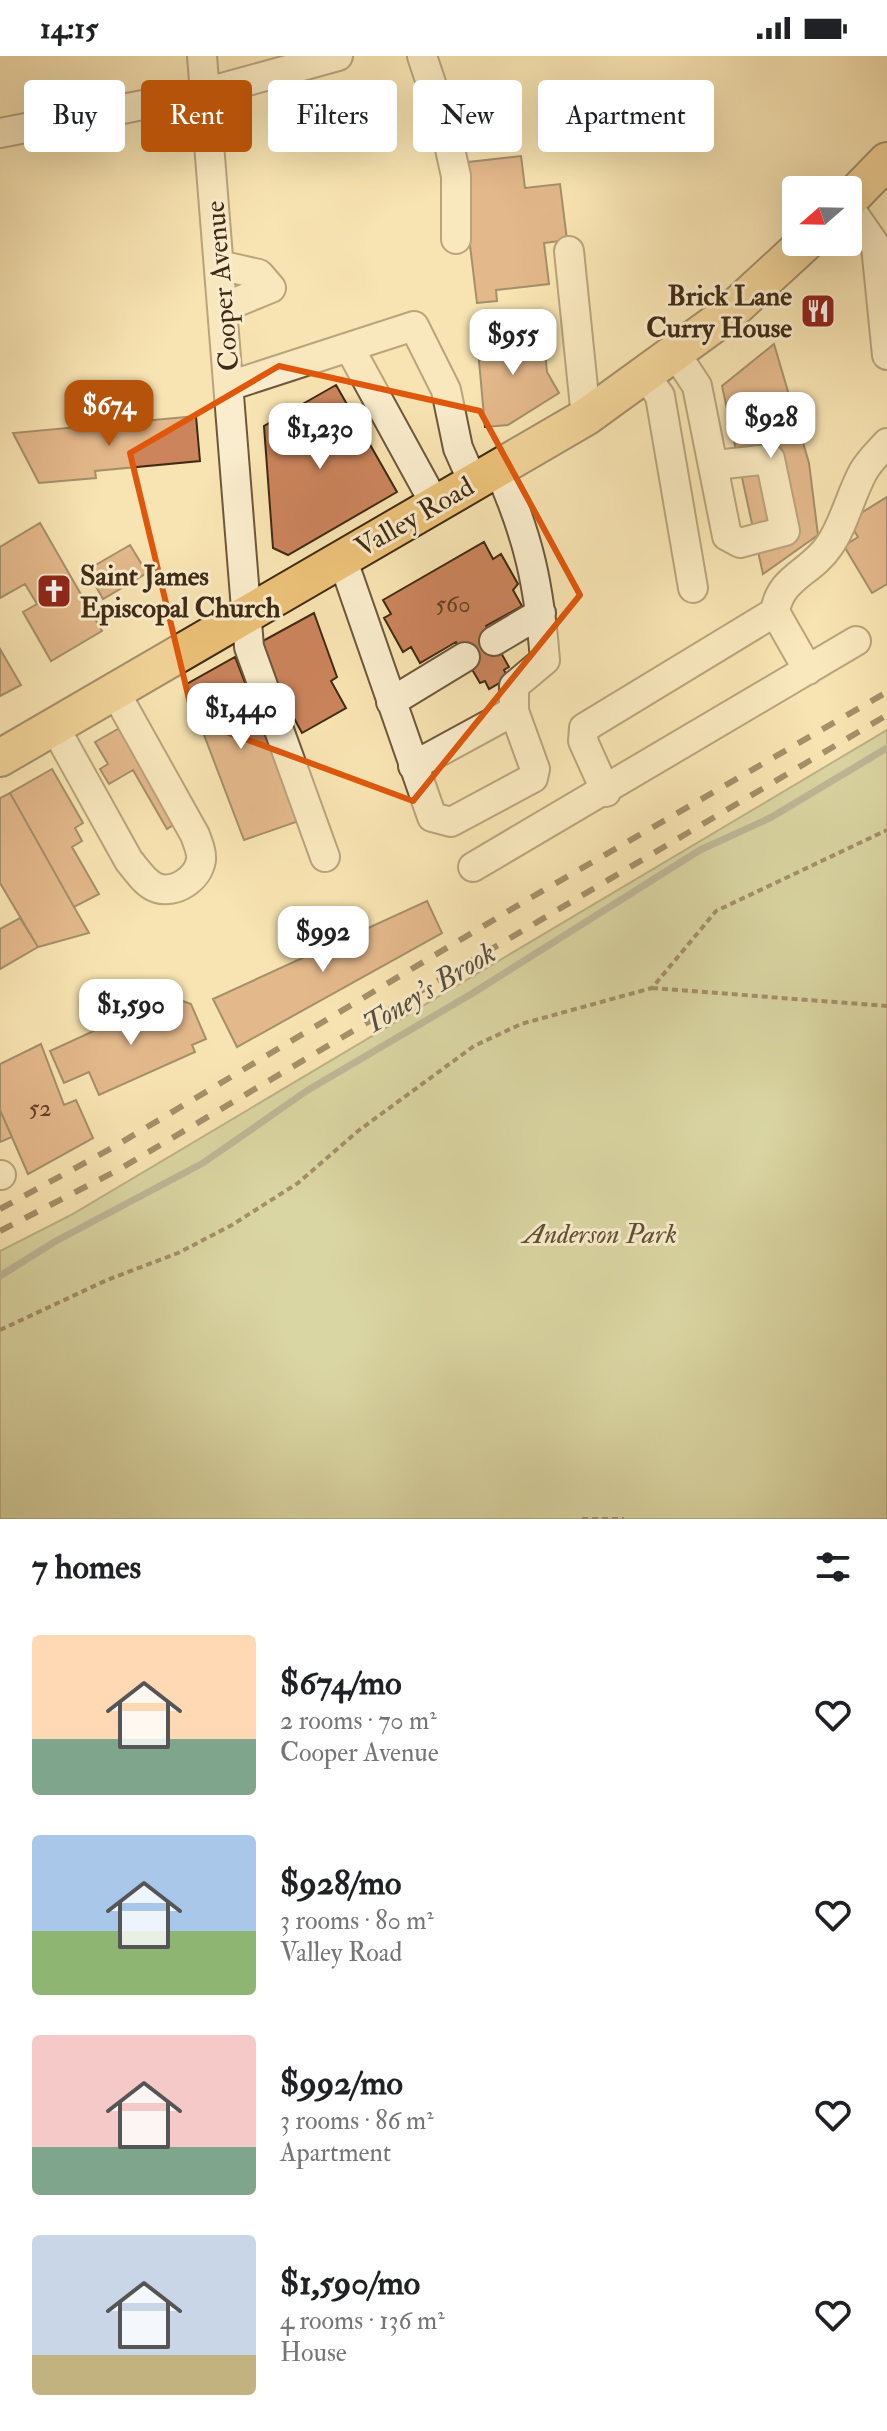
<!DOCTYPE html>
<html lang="en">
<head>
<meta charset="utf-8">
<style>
	body { margin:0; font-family:"IM FELL Double Pica",serif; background:#f6f6f6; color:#202124; height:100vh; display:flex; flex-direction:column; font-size:30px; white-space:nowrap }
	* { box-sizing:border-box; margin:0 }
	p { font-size:26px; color:#757577 }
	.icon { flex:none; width:44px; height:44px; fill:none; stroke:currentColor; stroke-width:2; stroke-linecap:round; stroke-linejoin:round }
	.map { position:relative; height:1463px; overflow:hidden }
	.details { display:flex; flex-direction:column; background:#fff; flex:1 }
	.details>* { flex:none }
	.banner { position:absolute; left:24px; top:24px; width:840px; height:72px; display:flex; gap:16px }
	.needle { width:52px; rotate:250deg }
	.tools { position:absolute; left:782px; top:120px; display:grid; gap:16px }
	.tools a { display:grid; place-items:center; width:80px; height:80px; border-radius:8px; background:#fff; box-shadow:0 8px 32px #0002; font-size:40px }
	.price { position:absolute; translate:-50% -68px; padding:0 18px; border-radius:16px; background:#fff; color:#222; font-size:26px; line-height:52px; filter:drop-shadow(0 2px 4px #0008) }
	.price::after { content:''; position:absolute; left:50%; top:48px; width:24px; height:18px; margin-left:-12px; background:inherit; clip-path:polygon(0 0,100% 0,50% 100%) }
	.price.on { background:#b45309; color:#fff }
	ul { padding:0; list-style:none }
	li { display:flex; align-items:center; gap:24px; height:200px; padding:0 32px }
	li span { display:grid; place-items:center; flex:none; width:224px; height:160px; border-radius:8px; color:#555 }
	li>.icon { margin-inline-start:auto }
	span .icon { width:96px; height:96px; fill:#fffc; stroke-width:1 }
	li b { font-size:34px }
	h2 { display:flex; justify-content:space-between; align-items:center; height:96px; padding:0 32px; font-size:34px }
	.chip { padding:0 28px; border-radius:8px; background:#fff; box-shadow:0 8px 32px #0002; font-size:28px; line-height:72px }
	.chip.on { background:#b45309; color:#fff }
	.status { display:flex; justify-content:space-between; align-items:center; height:56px; padding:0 40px; background:#fff; direction:ltr }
	.status svg { height:22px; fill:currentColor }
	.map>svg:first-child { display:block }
	.green { fill:#b7c591; stroke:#7c7852; stroke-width:2 }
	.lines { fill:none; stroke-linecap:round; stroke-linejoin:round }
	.stream { stroke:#7a8274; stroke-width:7 }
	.building { fill:#cb845c; stroke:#402a13; stroke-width:2 }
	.minor-casing { stroke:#6e583b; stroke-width:32 }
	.major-casing { stroke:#402a13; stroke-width:40 }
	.path { stroke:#402a13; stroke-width:4; stroke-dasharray:6 4; stroke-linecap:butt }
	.minor { stroke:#faedcd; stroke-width:28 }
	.major { stroke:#ecc279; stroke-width:36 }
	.rail { stroke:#402a13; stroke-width:6; stroke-dasharray:14 14; stroke-linecap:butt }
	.marked { fill:none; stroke:#e0570c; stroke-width:6; stroke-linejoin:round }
	.labels { text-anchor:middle; stroke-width:6; stroke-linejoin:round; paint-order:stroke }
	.number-label { font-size:24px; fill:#634025 }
	.street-label { font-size:28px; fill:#402a13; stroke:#faedcd }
	.poi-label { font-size:28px; font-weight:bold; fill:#402a13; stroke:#faedcd; text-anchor:end }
	.park-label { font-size:28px; font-style:italic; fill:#5e5132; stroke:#faedcd }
	.water-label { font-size:30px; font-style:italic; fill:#584f3b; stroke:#faedcd }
</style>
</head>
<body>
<div class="status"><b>14:15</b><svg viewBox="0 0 49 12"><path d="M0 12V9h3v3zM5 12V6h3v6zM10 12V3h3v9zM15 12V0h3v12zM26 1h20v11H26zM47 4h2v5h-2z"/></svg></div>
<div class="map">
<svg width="887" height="1463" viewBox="0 0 887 1463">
	<rect width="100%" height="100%" fill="#f8e4b2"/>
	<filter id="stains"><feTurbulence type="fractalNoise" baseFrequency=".0025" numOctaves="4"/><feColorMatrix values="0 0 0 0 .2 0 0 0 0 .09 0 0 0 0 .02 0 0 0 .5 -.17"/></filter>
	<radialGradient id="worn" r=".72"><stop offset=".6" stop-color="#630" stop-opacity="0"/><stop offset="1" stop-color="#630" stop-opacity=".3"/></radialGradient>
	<!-- green -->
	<path class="green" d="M 887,674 L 887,1463 L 0,1463 L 0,1195 L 71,1159 Z"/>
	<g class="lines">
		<!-- stream -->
		<path class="stream" d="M 0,1220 L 56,1185 L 203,1107 L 308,1034 L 473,937 L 700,794 L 770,762 L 887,692"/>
	</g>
	<!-- building -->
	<path class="building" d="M 521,100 L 525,132 L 560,128 L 567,184 L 544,187 L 549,228 L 496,234 L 497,245 L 477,247 L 460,107 Z
		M 543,277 L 547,316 L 559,337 L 508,369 L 485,371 L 477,283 Z
		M 774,288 L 809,407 L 818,479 L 763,518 L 722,330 Z
		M 336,329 L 397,436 L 288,499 L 273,492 L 264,370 Z
		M 196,360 L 200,405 L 95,415 L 96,422 L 39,427 L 13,377 Z
		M 887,441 L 887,528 L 872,537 L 844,490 L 858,481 L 848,465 Z
		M 40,467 L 102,575 L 51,605 L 23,556 L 37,548 L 25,528 L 0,542 L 0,491 Z
		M 484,486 L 493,503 L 501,498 L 518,528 L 513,534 L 522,550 L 486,570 L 509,611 L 504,614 L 508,622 L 489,633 L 485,625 L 480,627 L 456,586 L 420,607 L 411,591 L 403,596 L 384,562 L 391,558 L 383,544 Z
		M 130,489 L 147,517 L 103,543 L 87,514 Z
		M 314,557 L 337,621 L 331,625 L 346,652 L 302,677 L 281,638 L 261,586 Z
		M 0,593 L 21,629 L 0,640 Z
		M 235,601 L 299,765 L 244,784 L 185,629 Z
		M 123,670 L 179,765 L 167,773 L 133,714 L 109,728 L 100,713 L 108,708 L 95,686 Z
		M 52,713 L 83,767 L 75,772 L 82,785 L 72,791 L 99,838 L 74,851 L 10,737 Z
		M 10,737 L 74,851 L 89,877 L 38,891 L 0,827 L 0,742 Z
		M 427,845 L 442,877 L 237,991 L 213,943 Z
		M 20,862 L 38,891 L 0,913 L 0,873 Z
		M 180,944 L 191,948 L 206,983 L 192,989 L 195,996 L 99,1039 L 89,1016 L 64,1027 L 50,995 L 124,961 L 127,968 Z
		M 41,988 L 64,1049 L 76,1044 L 93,1082 L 28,1118 L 0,1054 L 0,1008 Z
		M 0,1054 L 12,1081 L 0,1086 Z"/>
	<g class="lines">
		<defs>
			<path id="minor" d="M 202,0 L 249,591 L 325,801
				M 422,0 L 444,66 L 456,120 L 456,183
				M 0,77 L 204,37 L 338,0
				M 848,150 L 887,206
				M 876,190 L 887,299
				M 569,195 L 586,361
				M 219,209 L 259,218 L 271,232 L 222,252
				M 676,298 L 697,330 L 727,480 L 740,487 L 785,475 L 770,403 L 725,408 L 712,406
				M 646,320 L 660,340 L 693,532
				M 229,330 L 349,291
				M 435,448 L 349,291 L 414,270 L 446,334 L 458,392 L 473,426
				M 342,502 L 432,761 L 451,766 L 533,722 L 535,713 L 514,655 L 514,630 L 545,604 C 539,529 529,481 498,412
				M 775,556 L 808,614
				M 494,585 L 541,557
				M 391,646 L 465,601
				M 54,670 L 129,805 C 137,814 145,828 157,832 C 175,838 198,823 201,804 C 202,797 198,787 195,779 L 114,634
				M 413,710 L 514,655
				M 606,736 L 583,685 L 584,672 L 775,556 C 780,521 811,517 829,490 C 844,469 850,440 863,416 C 869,405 879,396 887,387
				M 473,811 L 856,585
				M 0,1119 L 1,1119"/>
			<path id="major" d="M 848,145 L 887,105
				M 0,702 L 586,361 L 728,258 L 806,186"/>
		</defs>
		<!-- minor casing -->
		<use href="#minor" class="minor-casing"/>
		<!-- major casing -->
		<use href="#major" class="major-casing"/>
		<!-- path -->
		<path class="path" d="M 652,932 L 887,950
			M 0,1274 L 107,1224 L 178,1197 L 232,1169 L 298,1127 L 358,1075 L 474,990 L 521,968 L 652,932 L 716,855 L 887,774
			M 582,1463 L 624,1463"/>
		<!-- minor -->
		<use href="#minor" class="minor"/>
		<!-- major -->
		<use href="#major" class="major"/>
		<!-- rail -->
		<path class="rail" d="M 0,1153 L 112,1092 L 532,841 L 887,636
			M 0,1175 L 118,1114 L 887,659"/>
	</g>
	<!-- marked area -->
	<path d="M0 0H887V1463H0ZM 279,310 L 480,355 L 580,539 L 413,745 L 194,664 L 130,397 Z" fill="#f8e4b2" fill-opacity=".55" fill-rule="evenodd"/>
	<path class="marked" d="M 279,310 L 480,355 L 580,539 L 413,745 L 194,664 L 130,397 Z"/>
	<!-- icons -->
	<defs>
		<symbol id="restaurant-square" viewBox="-11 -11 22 22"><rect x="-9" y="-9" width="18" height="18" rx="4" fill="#8f2418" stroke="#faedcd"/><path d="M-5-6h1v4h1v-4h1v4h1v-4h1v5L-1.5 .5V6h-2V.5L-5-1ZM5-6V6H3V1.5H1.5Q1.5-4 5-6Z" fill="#fff"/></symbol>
		<symbol id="church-square" viewBox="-11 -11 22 22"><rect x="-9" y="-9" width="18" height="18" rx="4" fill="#8f2418" stroke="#faedcd"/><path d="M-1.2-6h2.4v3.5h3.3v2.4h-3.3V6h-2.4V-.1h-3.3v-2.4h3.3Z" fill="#fff"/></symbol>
	</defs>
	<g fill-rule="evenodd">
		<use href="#restaurant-square" x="798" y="235" width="40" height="40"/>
		<use href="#church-square" x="34" y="515" width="40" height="40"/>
	</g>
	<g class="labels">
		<!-- number labels -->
		<g class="number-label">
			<text x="453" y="556">560</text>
			<text x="40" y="1060">52</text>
		</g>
		<!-- street labels -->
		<g class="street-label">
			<text transform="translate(221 230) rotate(-95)" y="10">Cooper Avenue</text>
			<text transform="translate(414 460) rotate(-30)" y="10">Valley Road</text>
		</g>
		<!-- poi labels -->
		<g class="poi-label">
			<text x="792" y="249">Brick Lane<tspan x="792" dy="32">Curry House</tspan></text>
			<text x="80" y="529" text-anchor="start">Saint James<tspan x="80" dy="32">Episcopal Church</tspan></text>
		</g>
		<!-- park labels -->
		<g class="park-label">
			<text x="600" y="1187">Anderson Park</text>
		</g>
		<!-- water labels -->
		<g class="water-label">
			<text transform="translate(429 932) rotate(-31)" y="10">Toney's Brook</text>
		</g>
	</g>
	<rect width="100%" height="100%" filter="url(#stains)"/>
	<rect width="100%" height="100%" fill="url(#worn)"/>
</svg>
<div class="tools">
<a><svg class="needle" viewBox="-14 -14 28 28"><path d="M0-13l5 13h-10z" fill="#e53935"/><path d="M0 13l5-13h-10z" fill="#757577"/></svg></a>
</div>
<b class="price" style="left:513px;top:321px">$955</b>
<b class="price on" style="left:109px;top:392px">$674</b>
<b class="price" style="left:771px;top:404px">$928</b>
<b class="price" style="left:320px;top:415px">$1,230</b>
<b class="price" style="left:241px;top:695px">$1,440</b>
<b class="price" style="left:323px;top:918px">$992</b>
<b class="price" style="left:131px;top:991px">$1,590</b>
<div class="banner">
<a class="chip">Buy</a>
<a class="chip on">Rent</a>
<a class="chip">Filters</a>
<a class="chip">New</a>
<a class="chip">Apartment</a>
</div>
</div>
<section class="details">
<h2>7 homes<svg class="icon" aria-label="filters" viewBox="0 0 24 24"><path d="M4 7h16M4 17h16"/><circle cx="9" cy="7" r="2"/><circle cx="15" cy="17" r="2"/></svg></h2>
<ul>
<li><span style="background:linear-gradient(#ffd9b3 65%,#7fa58c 0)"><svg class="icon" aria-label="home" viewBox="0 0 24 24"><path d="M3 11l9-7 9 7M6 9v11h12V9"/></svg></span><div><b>$674/mo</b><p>2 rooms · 70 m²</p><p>Cooper Avenue</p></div><svg class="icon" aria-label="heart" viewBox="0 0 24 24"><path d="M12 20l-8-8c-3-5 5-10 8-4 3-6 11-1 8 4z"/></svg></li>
<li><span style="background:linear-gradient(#a9c7e8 60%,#8fb573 0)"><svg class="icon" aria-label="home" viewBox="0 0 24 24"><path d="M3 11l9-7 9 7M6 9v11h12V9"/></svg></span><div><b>$928/mo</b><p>3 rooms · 80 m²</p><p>Valley Road</p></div><svg class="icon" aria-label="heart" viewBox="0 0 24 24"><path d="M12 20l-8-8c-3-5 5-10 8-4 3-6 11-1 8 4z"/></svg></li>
<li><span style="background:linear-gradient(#f6c9c9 70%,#7fa58c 0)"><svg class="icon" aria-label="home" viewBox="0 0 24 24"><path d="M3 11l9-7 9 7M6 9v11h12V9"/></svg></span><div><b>$992/mo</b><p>3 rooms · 86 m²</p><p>Apartment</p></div><svg class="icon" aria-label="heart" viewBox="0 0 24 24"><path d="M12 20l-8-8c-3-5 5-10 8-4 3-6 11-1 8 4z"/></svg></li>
<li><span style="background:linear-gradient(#c9d6e8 75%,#c2b280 0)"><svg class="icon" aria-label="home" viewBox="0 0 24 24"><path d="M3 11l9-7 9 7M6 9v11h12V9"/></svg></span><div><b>$1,590/mo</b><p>4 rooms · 136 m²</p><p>House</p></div><svg class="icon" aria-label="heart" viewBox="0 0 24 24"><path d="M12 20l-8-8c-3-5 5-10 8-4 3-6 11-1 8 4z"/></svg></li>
</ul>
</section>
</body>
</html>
